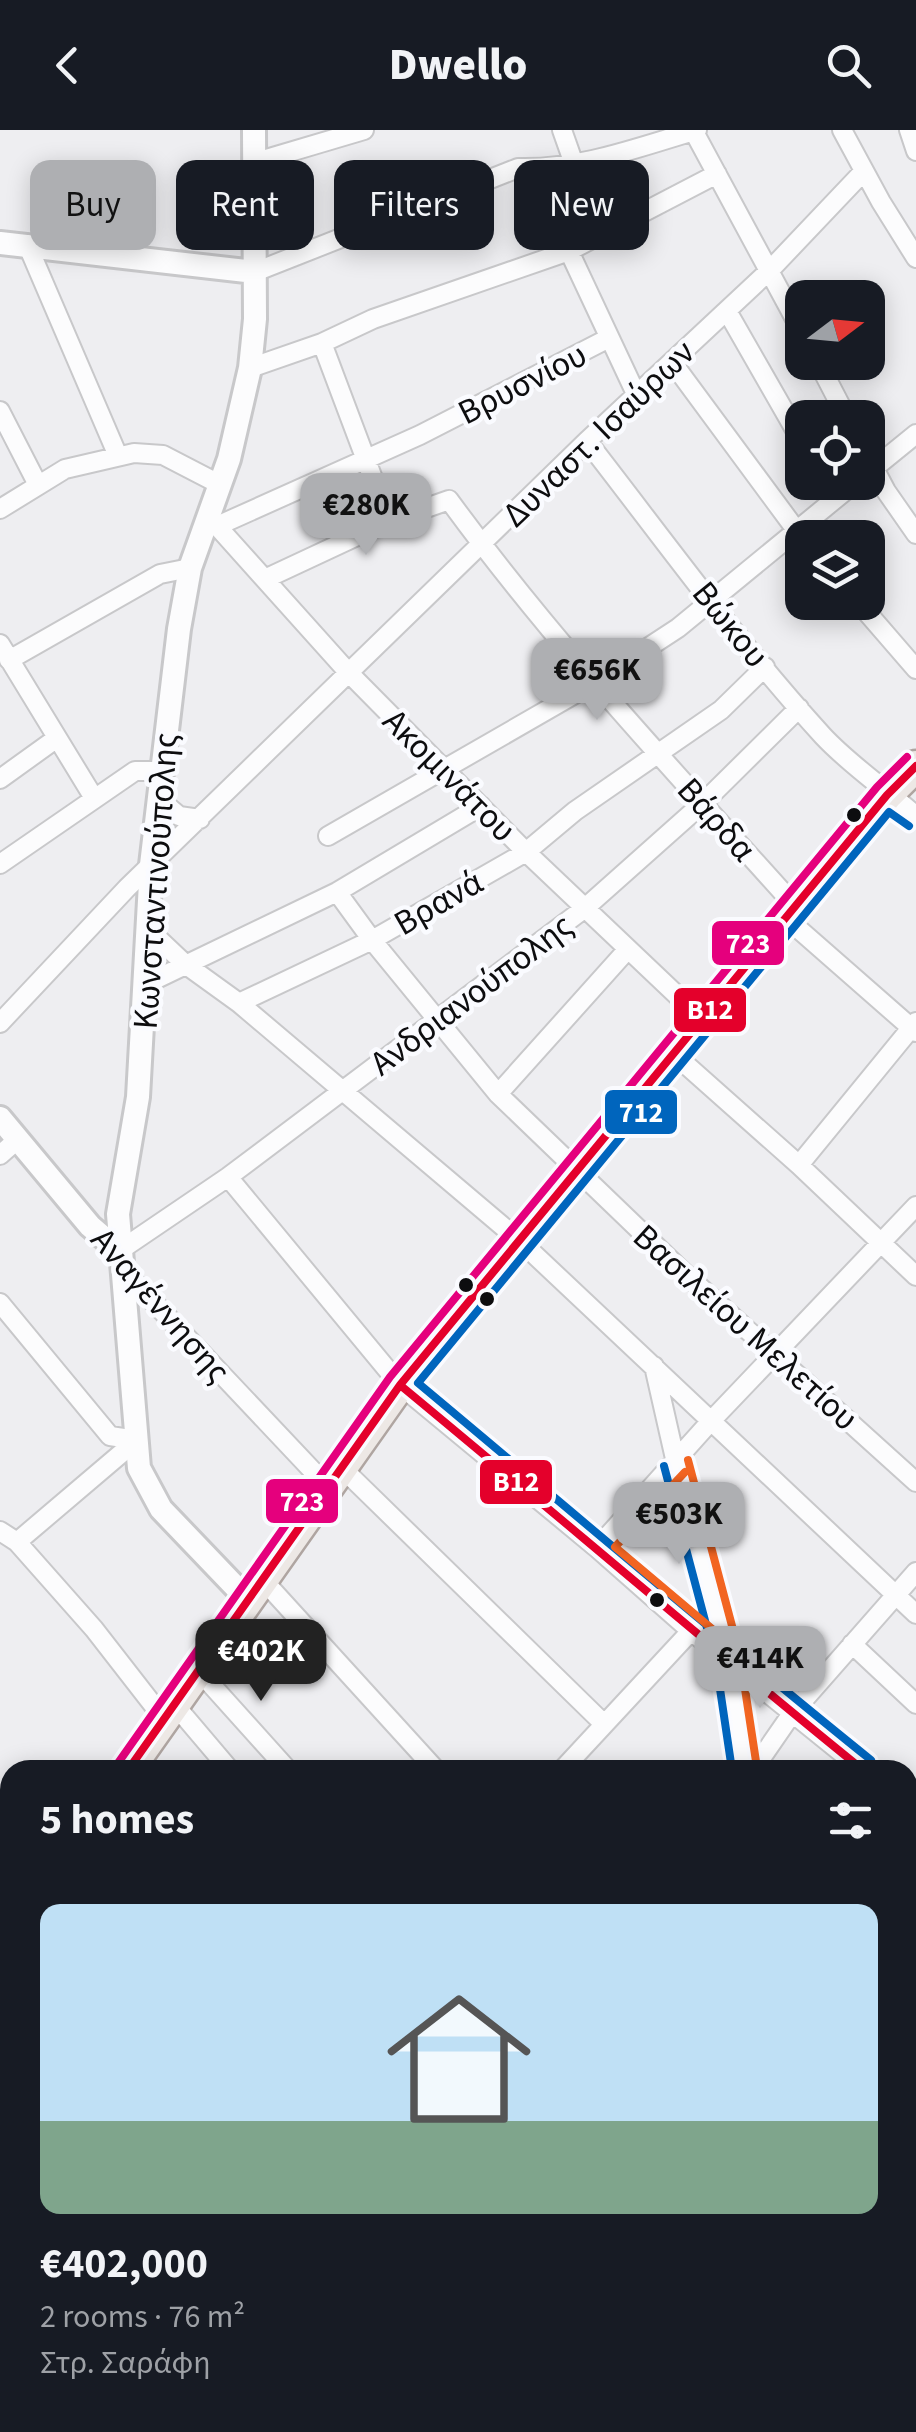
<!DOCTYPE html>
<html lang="en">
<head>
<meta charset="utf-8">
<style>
	body { margin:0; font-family:"Source Sans 3",sans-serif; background:#20242c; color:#f1f3f6; height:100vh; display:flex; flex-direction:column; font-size:38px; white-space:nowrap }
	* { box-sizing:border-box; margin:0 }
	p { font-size:32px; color:#9ea1a6 }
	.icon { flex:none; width:55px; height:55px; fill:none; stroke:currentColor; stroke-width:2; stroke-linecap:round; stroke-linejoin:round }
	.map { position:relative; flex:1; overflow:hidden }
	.sheet { position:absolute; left:0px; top:1630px; width:918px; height:672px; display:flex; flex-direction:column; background:#171b24; border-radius:30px 30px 0 0; box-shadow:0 5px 25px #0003 }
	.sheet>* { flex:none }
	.guide { position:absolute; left:30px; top:30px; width:858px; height:90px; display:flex; gap:20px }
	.needle { width:65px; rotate:74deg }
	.controls { position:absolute; left:785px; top:150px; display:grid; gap:20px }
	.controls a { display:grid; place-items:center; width:100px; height:100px; border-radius:20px; background:#171b24; box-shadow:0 5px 25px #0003; font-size:50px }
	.price { position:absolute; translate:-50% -85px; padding:0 22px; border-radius:20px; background:#aeafb2; color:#111; font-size:32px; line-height:65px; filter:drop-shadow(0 2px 5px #0008) }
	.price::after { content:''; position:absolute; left:50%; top:60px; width:30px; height:22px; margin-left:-15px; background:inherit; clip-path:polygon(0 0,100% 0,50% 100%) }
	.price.selected { background:#222; color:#fff }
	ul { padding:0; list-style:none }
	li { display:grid; align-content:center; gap:20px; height:530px; padding:0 40px }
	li+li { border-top:2px solid #363941 }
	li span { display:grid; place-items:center; height:310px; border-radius:20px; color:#555 }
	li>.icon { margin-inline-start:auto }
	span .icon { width:180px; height:180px; fill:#fffc; stroke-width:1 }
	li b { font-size:42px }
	h2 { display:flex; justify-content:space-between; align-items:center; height:120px; padding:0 40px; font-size:42px }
	.pill { padding:0 35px; border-radius:20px; background:#171b24; box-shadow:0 5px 25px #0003; font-size:35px; line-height:90px }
	.pill.selected { background:#aeafb2; color:#111 }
	header { display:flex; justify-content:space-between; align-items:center; height:130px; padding:0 40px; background:#171b24; font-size:45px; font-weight:800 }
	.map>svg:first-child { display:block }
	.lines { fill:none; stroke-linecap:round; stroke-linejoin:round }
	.minor-casing { stroke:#c8c8ca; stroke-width:22 }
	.tertiary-casing { stroke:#c8c8ca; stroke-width:28 }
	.primary-casing { stroke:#afa5a1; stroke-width:35 }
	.minor { stroke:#fcfcfd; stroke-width:18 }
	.tertiary { stroke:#fcfcfd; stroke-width:22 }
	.primary { stroke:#ede8e5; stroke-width:30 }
	.bus-1-casing { stroke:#fafbff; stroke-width:15 }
	.bus-2-casing { stroke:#fafbff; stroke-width:15 }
	.bus-3-casing { stroke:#fafbff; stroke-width:15 }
	.bus-4-casing { stroke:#fafbff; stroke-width:15 }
	.bus-1 { stroke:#e4002b; stroke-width:8 }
	.bus-2 { stroke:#0065bd; stroke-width:8 }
	.bus-3 { stroke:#e5007d; stroke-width:8 }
	.bus-4 { stroke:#f26522; stroke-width:8 }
	.bus-dot { fill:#0d0d0f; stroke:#fafbff; stroke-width:4 }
	.labels { text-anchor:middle; stroke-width:9; stroke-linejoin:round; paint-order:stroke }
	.street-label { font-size:35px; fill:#0d0d0f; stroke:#fafbff }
	.line-badge { stroke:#fafbff; stroke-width:4 }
	.badge-label { font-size:28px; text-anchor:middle; font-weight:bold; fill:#fff }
</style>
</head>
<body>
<header><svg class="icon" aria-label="back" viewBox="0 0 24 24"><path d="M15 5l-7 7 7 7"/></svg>Dwello<svg class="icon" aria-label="search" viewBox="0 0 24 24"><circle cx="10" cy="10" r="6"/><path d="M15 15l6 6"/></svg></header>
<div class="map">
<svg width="916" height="2302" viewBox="0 0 916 2302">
	<rect width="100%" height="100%" fill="#eeeef1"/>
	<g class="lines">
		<defs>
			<path id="minor" d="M 562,0 L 574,34
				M 693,0 L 802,202
				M 842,0 L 881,72 L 916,128
				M 909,0 L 916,21
				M 256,32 L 364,0
				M 537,39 L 569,121 L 637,266
				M 27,114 L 118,326
				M 255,142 L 518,38 C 579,40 639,17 697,0
				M 727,181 L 802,312
				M 322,213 L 389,391
				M 672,232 L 802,408
				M 818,232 L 847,288
				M 250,238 L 322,213 L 373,189 L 569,121 L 717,44
				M 0,281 L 38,355
				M 587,311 C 664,410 738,513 823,606 C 851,636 886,659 916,686
				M 868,327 L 886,361 L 916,404
				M 868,343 L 916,304
				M 0,379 L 65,339 L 134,323 L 163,325 L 219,354
				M 207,393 L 217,396 L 348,542 L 526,722 L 702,889
				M 217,396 L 420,305 L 609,208
				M 267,448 L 389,391 L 449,370 C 554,514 676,643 795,776
				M 858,472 L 916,539
				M 0,514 L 94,668
				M 9,530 L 160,444 L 190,438
				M 0,649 L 57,608
				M 160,670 L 179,686 L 200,689
				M 328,706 L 594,553 L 678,498 L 856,352
				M 0,734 L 135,641 L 162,641
				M 337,762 L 372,810 L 498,964 L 682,1141 L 916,1352
				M 786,788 L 916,902
				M 149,800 L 185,834 L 239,873 L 520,1111 L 916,1484
				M 146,854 L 337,762 L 481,676
				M 239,873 L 372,810 L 526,722 L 575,681 L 721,580 L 765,537
				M 0,893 L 127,758 L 587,311 L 770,140 L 864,41
				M 674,924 L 799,1035 L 916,1146
				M 498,964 L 628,819
				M 0,1025 L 17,1010
				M 799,1035 L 916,892
				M 228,1047 L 400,1255 L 597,1418 L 691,1501 L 863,1640
				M 0,1173 L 110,1306 L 137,1310
				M 654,1236 L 676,1333 L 728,1529 L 745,1640
				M 342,1338 L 604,1594
				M 328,1357 L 127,1144 L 119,1121 L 228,1047 L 585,778 L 703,673 L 799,578
				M 0,1401 L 17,1412 L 94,1499 L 164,1589
				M 17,1412 L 137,1310
				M 597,1418 L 710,1292 L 916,1076
				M 263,1450 L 436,1640
				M 852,1514 L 916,1574
				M 198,1540 L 288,1640
				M 174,1574 L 230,1640
				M 562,1640 L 691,1501
				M 753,1640 L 793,1582 L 916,1442
				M 0,1675 L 10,1686
				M 908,1677 L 916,1685
				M 908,1800 L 916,1792
				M 0,1912 L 10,1922
				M 908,2034 L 916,2030
				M 0,2120 L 10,2117
				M 0,2165 L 10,2189
				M 908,2172 L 916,2193
				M 0,2229 L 10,2225
				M 53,2292 L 56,2302
				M 302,2292 L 307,2302
				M 502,2292 L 506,2302
				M 595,2292 L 595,2302
				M 691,2292 L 694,2302
				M 837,2292 L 841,2302
				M 246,2302 L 265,2292"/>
			<path id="tertiary" d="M 0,113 L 255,142
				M 0,988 L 90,1096 L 119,1121
				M 248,1470 L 161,1379 L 139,1338 L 118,1084 L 138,967 L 151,735 L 179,499 L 190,438 L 229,329 L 250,238 L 255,189 L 254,0"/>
			<path id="primary" d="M 128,1640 L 400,1255 L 887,665 L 916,636
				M 0,1820 L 10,1806"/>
		</defs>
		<!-- minor casing -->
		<use href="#minor" class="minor-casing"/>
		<!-- tertiary casing -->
		<use href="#tertiary" class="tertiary-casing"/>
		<!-- primary casing -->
		<use href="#primary" class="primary-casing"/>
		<!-- minor -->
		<use href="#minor" class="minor"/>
		<!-- tertiary -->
		<use href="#tertiary" class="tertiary"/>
		<!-- primary -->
		<use href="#primary" class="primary"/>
		<defs>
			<path id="bus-1" d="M 400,1255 C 555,1383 707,1514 863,1640
				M 128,1640 L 400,1255 L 887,665 L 916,636"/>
			<path id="bus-2" d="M 664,1336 L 716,1532 L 732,1640
				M 871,1630 C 718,1507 569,1379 418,1253 L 889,682 L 909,696"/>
			<path id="bus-3" d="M 118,1633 L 390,1247 L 877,657 L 907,627"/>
			<path id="bus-4" d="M 688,1330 L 740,1526 L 757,1638
				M 685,1342 L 615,1417 L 736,1519"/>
		</defs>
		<!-- bus-1 casing -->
		<use href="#bus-1" class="bus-1-casing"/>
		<!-- bus-2 casing -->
		<use href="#bus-2" class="bus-2-casing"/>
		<!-- bus-3 casing -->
		<use href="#bus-3" class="bus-3-casing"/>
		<!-- bus-4 casing -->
		<use href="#bus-4" class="bus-4-casing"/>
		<!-- bus-1 -->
		<use href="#bus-1" class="bus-1"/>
		<!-- bus-2 -->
		<use href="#bus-2" class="bus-2"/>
		<!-- bus-3 -->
		<use href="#bus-3" class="bus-3"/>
		<!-- bus-4 -->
		<use href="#bus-4" class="bus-4"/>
	</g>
	<!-- markers -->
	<g class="bus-dot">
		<circle cx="854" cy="685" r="9"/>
		<circle cx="466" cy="1155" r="9"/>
		<circle cx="487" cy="1169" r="9"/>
		<circle cx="657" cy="1470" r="9"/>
	</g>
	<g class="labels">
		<!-- street labels -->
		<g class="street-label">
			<text transform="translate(522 253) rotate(-27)" y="12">Βρυσνίου</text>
			<text transform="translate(598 303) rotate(-44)" y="12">Δυναστ. Ισαύρων</text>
			<text transform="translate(731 494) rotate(51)" y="12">Βώκου</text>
			<text transform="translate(450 645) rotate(45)" y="12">Ακομινάτου</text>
			<text transform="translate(717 689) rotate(48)" y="12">Βάρδα</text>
			<text transform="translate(155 751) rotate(-86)" y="12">Κωνσταντινούπολης</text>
			<text transform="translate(438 772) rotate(-30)" y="12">Βρανά</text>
			<text transform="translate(471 864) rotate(-37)" y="12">Ανδριανούπολης</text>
			<text transform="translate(161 1175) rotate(49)" y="12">Αναγέννησης</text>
			<text transform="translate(746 1197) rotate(42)" y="12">Βασιλείου Μελετίου</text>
		</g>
	</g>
	<g class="line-badge">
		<rect x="710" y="789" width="76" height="48" rx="10" fill="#e5007d"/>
		<rect x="672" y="856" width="76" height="48" rx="10" fill="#e4002b"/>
		<rect x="603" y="958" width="76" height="48" rx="10" fill="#0065bd"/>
		<rect x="478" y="1328" width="76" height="48" rx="10" fill="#e4002b"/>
		<rect x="264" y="1347" width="76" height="48" rx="10" fill="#e5007d"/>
	</g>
	<g class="badge-label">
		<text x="748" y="823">723</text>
		<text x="710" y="889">Β12</text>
		<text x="641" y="992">712</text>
		<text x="516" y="1361">Β12</text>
		<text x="302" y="1381">723</text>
	</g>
</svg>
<div class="controls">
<a><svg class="needle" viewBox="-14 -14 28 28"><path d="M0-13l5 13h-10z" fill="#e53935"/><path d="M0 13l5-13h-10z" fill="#9ea1a6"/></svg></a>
<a><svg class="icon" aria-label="locate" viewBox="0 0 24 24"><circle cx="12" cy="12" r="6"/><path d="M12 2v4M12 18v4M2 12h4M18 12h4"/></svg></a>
<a><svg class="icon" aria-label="layers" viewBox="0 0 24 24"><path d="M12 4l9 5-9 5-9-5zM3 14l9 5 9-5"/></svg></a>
</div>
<b class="price" style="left:366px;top:428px">€280K</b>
<b class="price" style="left:597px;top:593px">€656K</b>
<b class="price" style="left:679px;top:1437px">€503K</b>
<b class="price selected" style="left:261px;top:1574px">€402K</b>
<b class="price" style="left:760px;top:1581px">€414K</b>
<div class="guide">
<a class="pill selected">Buy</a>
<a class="pill">Rent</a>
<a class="pill">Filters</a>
<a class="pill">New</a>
</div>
<section class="sheet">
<h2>5 homes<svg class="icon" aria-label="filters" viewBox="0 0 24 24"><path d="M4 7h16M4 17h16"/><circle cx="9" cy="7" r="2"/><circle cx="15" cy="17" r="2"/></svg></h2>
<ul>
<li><span style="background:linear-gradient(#bfe0f5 70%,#7fa58c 0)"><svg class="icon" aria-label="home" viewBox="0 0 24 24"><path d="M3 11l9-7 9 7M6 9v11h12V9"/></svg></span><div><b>€402,000</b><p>2 rooms · 76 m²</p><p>Στρ. Σαράφη</p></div></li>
</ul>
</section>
</div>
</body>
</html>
